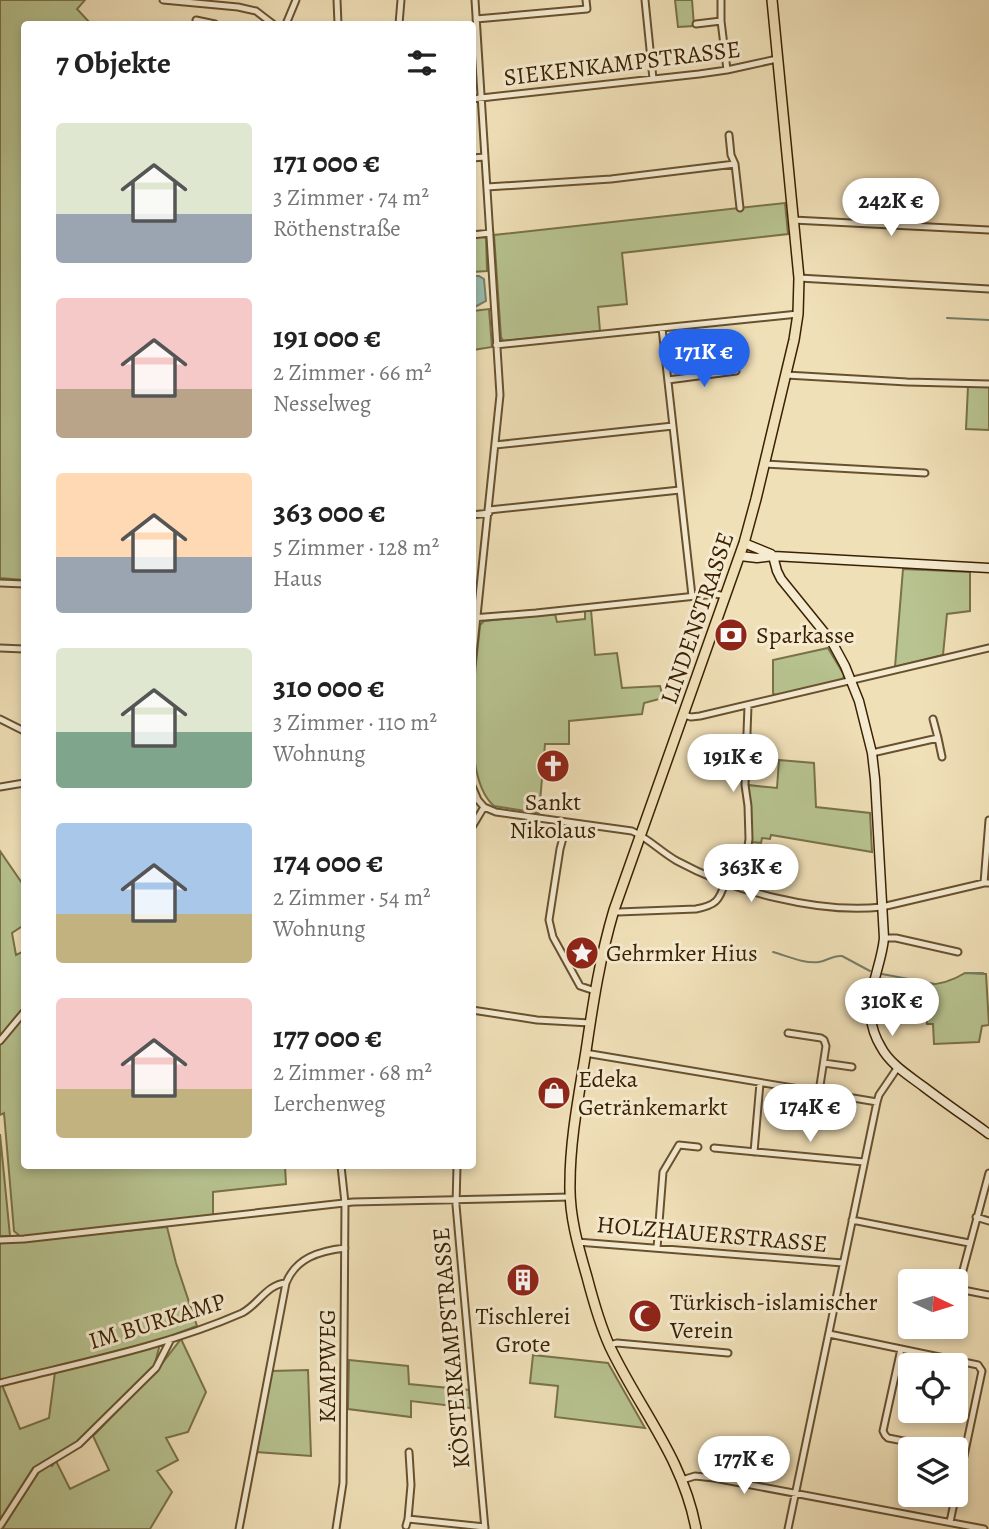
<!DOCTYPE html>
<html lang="de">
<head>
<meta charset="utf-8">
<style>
	body { margin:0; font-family:Alegreya,serif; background:#f6f6f6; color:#222; height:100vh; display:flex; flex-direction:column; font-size:26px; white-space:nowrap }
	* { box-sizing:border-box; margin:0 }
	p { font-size:23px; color:#767676 }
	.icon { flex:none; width:38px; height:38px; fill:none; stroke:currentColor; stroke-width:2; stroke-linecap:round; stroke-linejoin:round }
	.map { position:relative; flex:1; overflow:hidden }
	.drawer { position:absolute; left:21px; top:21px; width:455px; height:1148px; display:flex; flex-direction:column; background:#fff; border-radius:7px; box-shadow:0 4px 10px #0003 }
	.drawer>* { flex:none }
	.needle { width:46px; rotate:94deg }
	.fabs { position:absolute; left:898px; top:1269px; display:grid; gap:14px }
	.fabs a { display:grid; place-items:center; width:70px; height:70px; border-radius:7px; background:#fff; box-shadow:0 4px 10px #0003; font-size:35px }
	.price { position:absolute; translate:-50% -60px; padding:0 16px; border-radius:24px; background:#fff; color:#222; font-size:23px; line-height:46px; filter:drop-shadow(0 2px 4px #0008) }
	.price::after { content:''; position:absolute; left:50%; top:42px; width:21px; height:16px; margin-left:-10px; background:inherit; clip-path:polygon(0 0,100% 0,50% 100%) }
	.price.on { background:#2563eb; color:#fff }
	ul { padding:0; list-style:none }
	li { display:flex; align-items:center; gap:21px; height:175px; padding:0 35px }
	li span { display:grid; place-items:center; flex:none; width:196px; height:140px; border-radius:7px; color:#555 }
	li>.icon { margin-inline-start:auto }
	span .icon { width:84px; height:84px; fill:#fffc; stroke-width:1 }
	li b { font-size:30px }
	h2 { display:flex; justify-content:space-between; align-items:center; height:84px; padding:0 35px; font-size:30px }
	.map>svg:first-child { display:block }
	.green { fill:#b7c390; stroke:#797248; stroke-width:2 }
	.water { fill:#9abdaf; stroke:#747f69; stroke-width:2 }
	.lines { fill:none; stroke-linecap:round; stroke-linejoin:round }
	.stream { stroke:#747f69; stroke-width:2 }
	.street-casing { stroke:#68512f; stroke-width:9 }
	.secondary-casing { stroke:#3b2101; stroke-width:11 }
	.primary-casing { stroke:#3b2101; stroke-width:12 }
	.street { stroke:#f5ebd1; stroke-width:5 }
	.secondary { stroke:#f5ebd1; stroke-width:8 }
	.primary { stroke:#f0e0b8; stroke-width:9 }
	.labels { text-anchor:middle; stroke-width:6; stroke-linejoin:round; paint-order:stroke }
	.street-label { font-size:24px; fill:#3b2101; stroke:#f5ebd1 }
	.poi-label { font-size:24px; fill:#3b2101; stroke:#f5ebd1; text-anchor:start }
</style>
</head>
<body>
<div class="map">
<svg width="989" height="1529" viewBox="0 0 989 1529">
	<rect width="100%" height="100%" fill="#f0e0b8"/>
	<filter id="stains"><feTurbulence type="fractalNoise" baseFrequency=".00286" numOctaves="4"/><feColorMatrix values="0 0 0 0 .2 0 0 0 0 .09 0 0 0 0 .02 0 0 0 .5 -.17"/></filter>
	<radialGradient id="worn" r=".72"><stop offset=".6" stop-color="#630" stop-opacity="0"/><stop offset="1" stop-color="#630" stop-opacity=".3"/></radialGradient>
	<!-- green -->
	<path class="green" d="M 0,0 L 85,0 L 77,9 L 91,24 L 24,24 L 24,580 L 0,578 Z
		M 675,0 L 692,0 L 694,26 L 678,27 Z
		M 785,203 L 788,234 L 622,253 L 627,304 L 598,307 L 600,331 L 503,341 L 501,337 L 494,235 Z
		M 486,236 L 487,271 L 473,272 L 473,238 Z
		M 489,309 L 492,347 L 473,350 L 473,311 Z
		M 968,386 L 989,387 L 989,430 L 966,429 Z
		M 903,569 L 970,572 L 970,611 L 947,614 L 943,655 L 895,667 Z
		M 591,610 L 595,655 L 617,653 L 622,688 L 660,686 L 663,698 L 644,703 L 642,714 L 569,721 L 569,744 L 545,744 L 539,813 L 494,806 C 459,776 476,668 480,625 L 484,621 L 555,614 L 557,622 L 585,619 L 585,611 Z
		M 828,648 L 844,675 L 843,679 L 776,696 L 773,693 L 773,660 Z
		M 779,760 L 814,763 L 816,807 L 870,813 L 872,852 L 771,835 L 770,839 L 762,838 L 761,843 L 751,842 L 751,806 L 748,785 L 777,788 Z
		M 0,851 L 24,886 L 24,925 L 12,933 L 16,955 L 24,951 L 24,1166 L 285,1166 L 286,1184 L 213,1192 L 213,1216 L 21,1237 L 14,1231 L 4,1113 L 0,1115 Z
		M 965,973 L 986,974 L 989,1025 L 982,1026 L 979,1042 L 934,1044 L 933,1024 L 927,1024 L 924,985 C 939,985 952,981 965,973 Z
		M 0,1134 L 10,1236 L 0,1236 Z
		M 167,1227 L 176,1263 L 197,1326 L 157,1341 L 0,1380 L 0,1243 Z
		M 181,1339 L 206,1392 L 188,1432 L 166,1438 L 178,1460 L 157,1471 L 172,1492 L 150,1529 L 0,1529 L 0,1386 L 2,1385 L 20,1429 L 49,1418 L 55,1372 L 160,1344 L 154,1367 L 78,1443 L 49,1461 L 52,1466 L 56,1461 L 70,1489 L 109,1470 L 93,1436 L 157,1370 Z
		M 533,1355 L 608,1363 L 645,1428 L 555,1417 L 558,1386 L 530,1383 Z
		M 349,1360 L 408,1366 L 409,1384 L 469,1390 L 471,1408 L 411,1401 L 411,1417 L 348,1409 Z
		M 308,1370 L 311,1456 L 256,1452 L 271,1371 Z"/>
	<!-- water -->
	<path class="water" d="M 473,276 L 479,276 L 484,279 L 486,301 L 473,308 Z"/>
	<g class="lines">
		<!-- stream -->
		<path class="stream" d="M 947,318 L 989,320
			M 773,952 C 787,956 804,964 819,962 C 827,961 833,955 842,956 L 870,971
			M 965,973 L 983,973
			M 882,974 L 935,984"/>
		<defs>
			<path id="street" d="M 163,0 L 238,7 L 256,11 L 273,24
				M 337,0 L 338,24
				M 645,0 L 653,79
				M 721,0 L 721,21 L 727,70
				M 476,19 L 587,9 L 586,0
				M 196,20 L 215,24
				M 286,24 L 296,0
				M 399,24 L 401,0
				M 696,24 L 721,21
				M 472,99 L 699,74 L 727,70 L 777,59
				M 729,135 L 731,155 L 735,164 L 740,208
				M 472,158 L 485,157
				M 487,187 L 611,179 L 735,164
				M 793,220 L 989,230
				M 472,235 L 490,233
				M 799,278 L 989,289
				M 662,328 L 692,596
				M 496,345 L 798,314
				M 786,375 L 907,382 L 989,384
				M 668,380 L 736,371
				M 495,445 L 673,426
				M 765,464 L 925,473
				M 489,510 L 680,490
				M 472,515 L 489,513
				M 0,583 L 24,584
				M 472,618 L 536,613 L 715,594 L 726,596
				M 0,648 L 24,649
				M 472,664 L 500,395 L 475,0
				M 684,715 L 691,717 L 700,716 L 989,648
				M 0,719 L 24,731
				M 938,738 L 942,757
				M 872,753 L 938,738 L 933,719
				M 472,786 L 478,800 L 484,807 L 496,812 L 632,831 C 648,838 661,852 677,861 C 732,891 818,914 882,907 L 984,883 L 989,883
				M 0,787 L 24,783
				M 567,823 L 560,849 L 549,920 L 553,937 L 580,986 L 595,991
				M 472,827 L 484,807
				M 984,883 L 989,820
				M 739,887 L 744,873 L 749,839 L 748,806 L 745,785 L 748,706
				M 614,910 L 618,912 L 696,909 C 716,905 719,901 725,883
				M 884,938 L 896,938 L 958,952
				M 472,1010 L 537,1020 L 590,1023
				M 788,1033 L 821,1038 L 824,1040 L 826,1046 L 819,1092
				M 0,1041 L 24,1012
				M 585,1053 L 877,1102
				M 824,1063 L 852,1067
				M 714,1148 L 864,1162
				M 754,1152 L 760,1083
				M 457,1166 L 456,1205 L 485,1529
				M 989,1173 L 958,1289 L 989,1295
				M 976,1217 L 989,1221
				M 852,1220 L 969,1243
				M 0,1240 L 24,1239 L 353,1202 L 570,1197
				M 577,1242 L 843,1263
				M 657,1248 L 663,1172 L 679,1145 L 698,1147
				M 829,1334 L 978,1365 L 982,1371 L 950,1522
				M 609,1345 L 617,1343 L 728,1353
				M 901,1349 L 883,1431 L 885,1435 L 888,1438 L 945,1449
				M 0,1383 C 80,1363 167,1346 242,1313 C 258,1305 267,1284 286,1283
				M 682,1480 L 695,1476 L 714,1478 L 984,1529
				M 408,1519 L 411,1485 L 409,1452
				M 0,1526 L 36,1470 L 79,1444 L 156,1368 L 171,1339
				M 406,1526 L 408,1519 L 485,1527
				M 239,1529 L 286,1283 C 296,1258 319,1251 345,1248
				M 336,1529 L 343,1483 L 345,1203 L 341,1166
				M 788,1529 L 877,1102 L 879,1095 L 898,1067"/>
			<path id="secondary" d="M 744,543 L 771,554
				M 740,556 L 757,558 L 773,556 L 989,568
				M 773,556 L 777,571 L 781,579 L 832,642 L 845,666 L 859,701 L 872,753 L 875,779 L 884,938 C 882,961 871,983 870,1006 C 870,1020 873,1034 881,1047 C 890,1064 908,1075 924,1087 C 945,1103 967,1118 989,1134"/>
			<path id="primary" d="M 696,1529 C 683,1458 640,1410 610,1347 C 600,1325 593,1300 587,1277 C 578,1246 569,1215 570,1183 C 570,1139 579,1095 586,1051 C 593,1003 600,957 614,910 L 744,543 L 756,499 L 794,340 L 798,314 L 799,278 L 772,0"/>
		</defs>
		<!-- street casing -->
		<use href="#street" class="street-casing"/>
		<!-- secondary casing -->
		<use href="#secondary" class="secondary-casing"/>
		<!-- primary casing -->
		<use href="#primary" class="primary-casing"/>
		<!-- street -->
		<use href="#street" class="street"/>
		<!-- secondary -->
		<use href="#secondary" class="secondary"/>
		<!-- primary -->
		<use href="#primary" class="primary"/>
	</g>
	<!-- icons -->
	<defs>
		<symbol id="bank-disc" viewBox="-11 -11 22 22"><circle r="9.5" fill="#8f2418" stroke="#f5ebd1"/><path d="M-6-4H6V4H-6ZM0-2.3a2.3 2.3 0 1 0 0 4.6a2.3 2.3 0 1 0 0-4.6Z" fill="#fff"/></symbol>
		<symbol id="church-disc" viewBox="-11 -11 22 22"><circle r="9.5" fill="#8f2418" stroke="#f5ebd1"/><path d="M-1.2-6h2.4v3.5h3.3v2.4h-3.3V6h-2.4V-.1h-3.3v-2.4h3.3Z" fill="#fff"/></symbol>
		<symbol id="sight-disc" viewBox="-11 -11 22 22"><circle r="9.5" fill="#8f2418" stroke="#f5ebd1"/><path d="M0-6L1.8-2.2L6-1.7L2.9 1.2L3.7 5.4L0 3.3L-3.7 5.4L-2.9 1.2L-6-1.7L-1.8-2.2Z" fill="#fff"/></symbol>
		<symbol id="shop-disc" viewBox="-11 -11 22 22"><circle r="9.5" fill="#8f2418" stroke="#f5ebd1"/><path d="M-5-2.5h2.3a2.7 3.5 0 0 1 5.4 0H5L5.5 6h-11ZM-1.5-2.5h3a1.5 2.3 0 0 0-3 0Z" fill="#fff"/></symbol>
		<symbol id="building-disc" viewBox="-11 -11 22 22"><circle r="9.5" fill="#8f2418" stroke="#f5ebd1"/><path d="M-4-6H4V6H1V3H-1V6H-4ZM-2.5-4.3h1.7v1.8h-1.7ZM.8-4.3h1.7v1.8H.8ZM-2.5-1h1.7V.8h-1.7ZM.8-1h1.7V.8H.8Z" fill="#fff"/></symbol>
		<symbol id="mosque-disc" viewBox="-11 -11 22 22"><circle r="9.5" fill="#8f2418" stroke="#f5ebd1"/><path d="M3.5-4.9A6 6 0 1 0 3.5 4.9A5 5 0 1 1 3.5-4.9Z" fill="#fff"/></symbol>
	</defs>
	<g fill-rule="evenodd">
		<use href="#bank-disc" x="712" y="616" width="38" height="38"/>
		<use href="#church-disc" x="534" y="747" width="38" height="38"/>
		<use href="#sight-disc" x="563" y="934" width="38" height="38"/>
		<use href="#shop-disc" x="535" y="1074" width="38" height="38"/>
		<use href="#building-disc" x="504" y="1261" width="38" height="38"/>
		<use href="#mosque-disc" x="626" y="1297" width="38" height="38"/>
	</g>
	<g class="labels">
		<!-- street labels -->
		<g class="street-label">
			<text transform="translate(622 63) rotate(-7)" y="8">SIEKENKAMPSTRASSE</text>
			<text transform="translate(697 618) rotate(-71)" y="8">LINDENSTRASSE</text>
			<text transform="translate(712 1234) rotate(5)" y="8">HOLZHAUERSTRASSE</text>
			<text transform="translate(157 1321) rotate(-17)" y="8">IM BURKAMP</text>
			<text transform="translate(451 1348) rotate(-95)" y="8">KÖSTERKAMPSTRASSE</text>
			<text transform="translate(327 1366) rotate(-90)" y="8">KAMPWEG</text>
		</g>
		<!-- poi labels -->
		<g class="poi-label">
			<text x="756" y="643">Sparkasse</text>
			<text x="553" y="810" text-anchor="middle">Sankt<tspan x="553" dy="28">Nikolaus</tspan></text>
			<text x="606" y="961">Gehrmker Hius</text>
			<text x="578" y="1087">Edeka<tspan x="578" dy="28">Getränkemarkt</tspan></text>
			<text x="670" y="1310">Türkisch-islamischer<tspan x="670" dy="28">Verein</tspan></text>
			<text x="523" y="1324" text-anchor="middle">Tischlerei<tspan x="523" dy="28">Grote</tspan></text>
		</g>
	</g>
	<rect width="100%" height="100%" filter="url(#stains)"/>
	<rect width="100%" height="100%" fill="url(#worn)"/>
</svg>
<div class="fabs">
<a><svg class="needle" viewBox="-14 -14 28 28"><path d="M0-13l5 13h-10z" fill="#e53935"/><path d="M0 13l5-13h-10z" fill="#767676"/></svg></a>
<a><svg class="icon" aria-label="locate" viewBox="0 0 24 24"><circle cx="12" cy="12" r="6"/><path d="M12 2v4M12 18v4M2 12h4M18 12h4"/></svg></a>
<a><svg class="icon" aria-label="layers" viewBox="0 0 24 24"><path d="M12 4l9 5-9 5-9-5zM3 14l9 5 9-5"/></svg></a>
</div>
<b class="price" style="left:891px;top:238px">242K €</b>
<b class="price on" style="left:704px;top:389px">171K €</b>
<b class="price" style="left:733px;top:794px">191K €</b>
<b class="price" style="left:751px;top:904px">363K €</b>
<b class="price" style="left:892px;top:1038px">310K €</b>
<b class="price" style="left:810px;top:1144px">174K €</b>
<b class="price" style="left:744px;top:1496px">177K €</b>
<section class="drawer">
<h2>7 Objekte<svg class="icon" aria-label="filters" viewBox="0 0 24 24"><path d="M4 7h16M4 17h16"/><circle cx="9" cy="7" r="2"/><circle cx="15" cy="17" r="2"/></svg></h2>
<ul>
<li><span style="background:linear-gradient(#dfe7d0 65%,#9aa5b1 0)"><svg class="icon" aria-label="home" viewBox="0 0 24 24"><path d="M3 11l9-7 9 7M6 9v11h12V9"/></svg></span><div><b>171 000 €</b><p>3 Zimmer · 74 m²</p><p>Röthenstraße</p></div></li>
<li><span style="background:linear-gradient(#f6c9c9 65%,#b9a48a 0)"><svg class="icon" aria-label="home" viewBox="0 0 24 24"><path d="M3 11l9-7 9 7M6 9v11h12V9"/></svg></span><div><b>191 000 €</b><p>2 Zimmer · 66 m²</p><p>Nesselweg</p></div></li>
<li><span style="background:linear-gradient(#ffd9b3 60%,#9aa5b1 0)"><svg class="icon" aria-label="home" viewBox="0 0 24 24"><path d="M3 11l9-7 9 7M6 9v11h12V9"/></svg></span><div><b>363 000 €</b><p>5 Zimmer · 128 m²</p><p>Haus</p></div></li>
<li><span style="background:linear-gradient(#dfe7d0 60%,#7fa58c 0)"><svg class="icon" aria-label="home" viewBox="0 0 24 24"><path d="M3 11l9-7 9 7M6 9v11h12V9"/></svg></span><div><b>310 000 €</b><p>3 Zimmer · 110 m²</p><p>Wohnung</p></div></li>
<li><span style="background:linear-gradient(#a9c7e8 65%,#c2b280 0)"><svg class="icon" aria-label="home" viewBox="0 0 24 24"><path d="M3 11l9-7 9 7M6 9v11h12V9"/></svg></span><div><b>174 000 €</b><p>2 Zimmer · 54 m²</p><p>Wohnung</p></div></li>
<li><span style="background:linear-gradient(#f6c9c9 65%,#c2b280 0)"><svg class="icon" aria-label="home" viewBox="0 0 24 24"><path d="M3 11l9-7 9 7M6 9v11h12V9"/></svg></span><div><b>177 000 €</b><p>2 Zimmer · 68 m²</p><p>Lerchenweg</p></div></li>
</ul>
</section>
</div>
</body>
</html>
